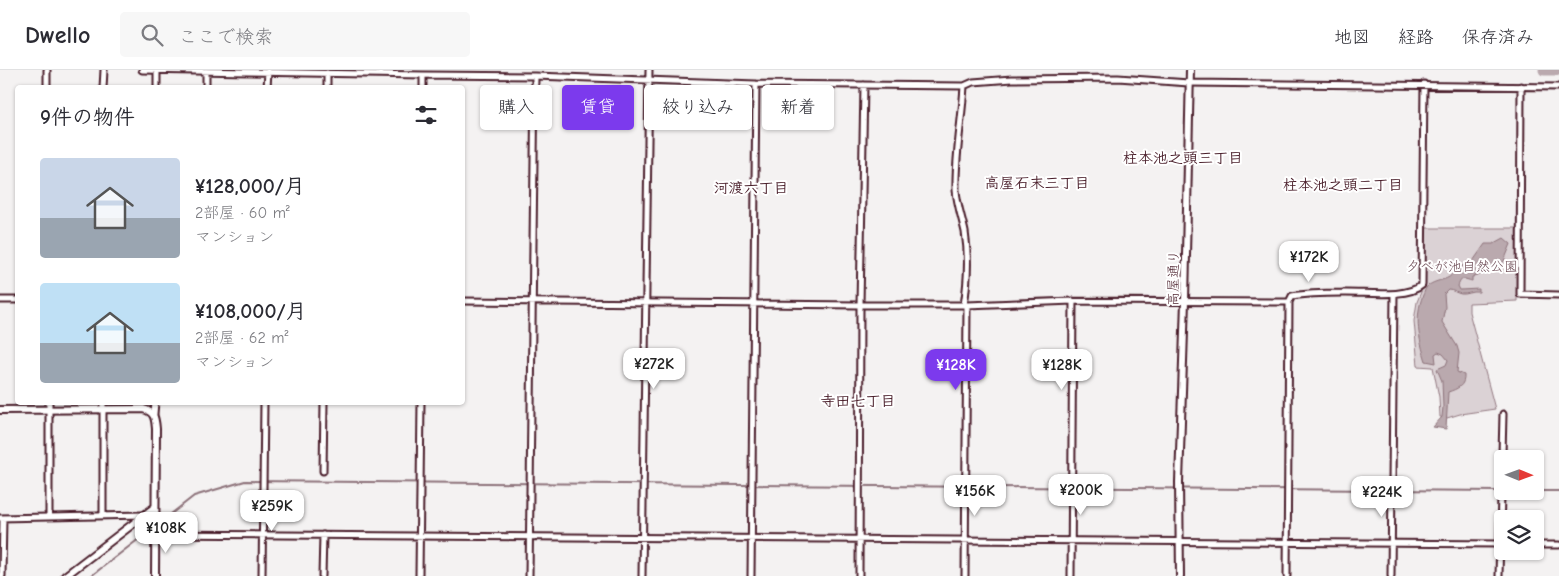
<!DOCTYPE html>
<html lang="ja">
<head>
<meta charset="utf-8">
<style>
	body { margin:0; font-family:"Comic Neue","Klee One",sans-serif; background:#f7f7f7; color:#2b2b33; height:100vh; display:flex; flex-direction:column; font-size:19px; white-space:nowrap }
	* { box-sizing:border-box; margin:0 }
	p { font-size:16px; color:#7c7c81 }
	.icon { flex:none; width:28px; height:28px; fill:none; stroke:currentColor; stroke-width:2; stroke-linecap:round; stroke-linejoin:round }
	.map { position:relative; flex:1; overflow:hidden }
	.panel { position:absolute; left:15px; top:15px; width:450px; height:320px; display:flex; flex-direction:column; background:#fff; border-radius:5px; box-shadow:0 1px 4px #0004 }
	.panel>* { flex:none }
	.hud { position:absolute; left:480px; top:15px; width:475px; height:45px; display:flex; gap:10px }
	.needle { width:32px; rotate:91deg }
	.controls { position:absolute; left:1494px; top:380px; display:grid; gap:10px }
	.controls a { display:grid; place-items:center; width:50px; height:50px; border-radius:5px; background:#fff; box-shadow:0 1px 4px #0004; font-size:25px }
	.price { position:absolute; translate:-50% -42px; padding:0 11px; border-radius:10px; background:#fff; color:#222; font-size:16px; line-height:32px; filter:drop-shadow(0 1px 2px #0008) }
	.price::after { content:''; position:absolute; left:50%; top:30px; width:15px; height:11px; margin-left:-8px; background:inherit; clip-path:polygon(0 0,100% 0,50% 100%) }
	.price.current { background:#7c3aed; color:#fff }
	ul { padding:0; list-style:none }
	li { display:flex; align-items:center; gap:15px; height:125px; padding:0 25px }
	li span { display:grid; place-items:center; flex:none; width:140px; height:100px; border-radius:5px; color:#555 }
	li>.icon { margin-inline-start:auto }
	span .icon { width:60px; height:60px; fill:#fffc; stroke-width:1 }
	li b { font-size:21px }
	h2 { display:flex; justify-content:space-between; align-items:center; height:60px; padding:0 25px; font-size:21px }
	.chip { padding:0 18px; border-radius:5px; background:#fff; box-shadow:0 1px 4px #0004; font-size:18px; line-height:45px }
	.chip.current { background:#7c3aed; color:#fff }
	header { display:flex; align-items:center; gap:30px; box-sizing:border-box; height:70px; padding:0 25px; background:#fff; border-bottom:1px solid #e1e1e2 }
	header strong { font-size:24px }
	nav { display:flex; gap:28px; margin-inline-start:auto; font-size:18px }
	.search { width:350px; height:45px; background:#f7f7f7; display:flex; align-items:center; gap:12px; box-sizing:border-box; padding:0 18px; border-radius:5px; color:#7c7c81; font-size:19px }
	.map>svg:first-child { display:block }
	.green { fill:#dbd2d5; stroke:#927880 }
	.water { fill:#baa9ae; stroke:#8d727a }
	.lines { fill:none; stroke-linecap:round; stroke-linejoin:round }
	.stream { stroke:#8d727a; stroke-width:2 }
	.river { stroke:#baa9ae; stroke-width:11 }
	.minor-casing { stroke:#4a1f2b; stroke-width:9 }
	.tertiary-casing { stroke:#4a1f2b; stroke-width:10 }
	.minor { stroke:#fff; stroke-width:5 }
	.tertiary { stroke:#fff; stroke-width:6 }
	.labels { text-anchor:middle; stroke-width:4; stroke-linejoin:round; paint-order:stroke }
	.park-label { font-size:14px; fill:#6e4c56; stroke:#fff }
	.street-label { font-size:14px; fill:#4a1f2b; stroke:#fff }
	.neighbourhood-label { font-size:15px; font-weight:bold; fill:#4a1f2b; stroke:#fff }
</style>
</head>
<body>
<header>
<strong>Dwello</strong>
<div class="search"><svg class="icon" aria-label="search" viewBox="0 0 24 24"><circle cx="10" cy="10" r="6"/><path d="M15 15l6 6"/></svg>ここで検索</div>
<nav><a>地図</a><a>経路</a><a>保存済み</a></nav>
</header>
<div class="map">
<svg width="1559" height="506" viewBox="0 0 1559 506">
	<rect width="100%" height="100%" fill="#f4f2f2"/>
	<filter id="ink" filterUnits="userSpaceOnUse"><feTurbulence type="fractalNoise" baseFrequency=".02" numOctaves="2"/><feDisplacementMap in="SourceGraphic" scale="10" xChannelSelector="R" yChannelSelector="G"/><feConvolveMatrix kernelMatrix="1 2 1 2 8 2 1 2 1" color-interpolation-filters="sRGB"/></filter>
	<g filter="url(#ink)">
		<!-- green -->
		<path class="green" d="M 1425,158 L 1518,158 L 1517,231 L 1469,233 L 1469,242 L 1495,339 L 1460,344 L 1447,348 L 1440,347 L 1439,327 L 1433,297 L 1418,296 L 1414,251 L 1417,232 L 1425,212 Z"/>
		<!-- water -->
		<path class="water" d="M 1504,168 L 1511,174 L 1504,191 L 1500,195 L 1486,199 L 1478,206 L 1472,207 L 1472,211 C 1464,209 1462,206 1458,216 L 1460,220 L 1479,219 L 1479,222 C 1472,221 1467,225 1461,224 C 1456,223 1453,220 1448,220 L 1444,224 L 1445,237 L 1442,252 L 1457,276 L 1459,283 L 1457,302 L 1464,305 C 1465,316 1457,319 1448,322 L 1446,359 L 1433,357 L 1442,347 L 1443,337 L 1442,311 L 1437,299 L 1446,295 L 1448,290 L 1443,284 L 1438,282 L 1435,284 L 1436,293 L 1426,291 C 1419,269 1414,248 1423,225 C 1425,221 1425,218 1429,215 C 1442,207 1449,213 1457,197 L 1471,194 L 1485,174 L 1493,174 Z"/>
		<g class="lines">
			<!-- stream -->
			<path class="stream" d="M 1535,421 L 1559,421
				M 157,455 L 194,426 L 245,411 L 1500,421
				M 91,506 L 153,458"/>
			<!-- river -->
			<path class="river" d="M 1544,0 L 1559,0"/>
			<defs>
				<path id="minor" d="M 47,0 L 47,18
					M 142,0 L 423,5 L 535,6 L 756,14 L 964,16 L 973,12 L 1012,9 L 1118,8 L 1189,13 L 1559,17
					M 157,0 L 157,18
					M 1521,16 L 1520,224 L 1559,225
					M 103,18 L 104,0
					M 206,18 L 206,1
					M 267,18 L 268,1
					M 327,18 L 327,3
					M 423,18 L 423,5
					M 0,230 L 18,230
					M 462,231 L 860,235 L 967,235 L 1073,231 L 1289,232
					M 964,235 C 968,210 969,187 965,162 C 962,148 957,134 956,120 C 955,85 962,51 964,16
					M 49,332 L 49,447
					M 154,344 L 155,332
					M 323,401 L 324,332
					M 103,446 L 103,332
					M 0,448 L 144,445
					M 155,464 L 1502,474
					M 1535,475 L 1559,475
					M 2,506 L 3,448
					M 262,506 L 264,332
					M 322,506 L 323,465
					M 419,506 L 421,332
					M 529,506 L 535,6
					M 642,506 L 649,0
					M 751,506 L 756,14
					M 859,506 L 860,235 L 864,15
					M 965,506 L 967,235
					M 1071,506 L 1073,231
					M 1287,506 L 1289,232 L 1292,226 C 1309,223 1325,223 1342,223 C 1364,222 1406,229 1422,215 L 1424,14
					M 1391,506 L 1394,224
					M 1499,506 L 1503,344"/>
				<path id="tertiary" d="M 0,340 L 143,339 C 155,342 155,348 156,359 L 155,506
					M 65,506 L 155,437
					M 1180,506 L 1179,412 L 1185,231 L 1190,0"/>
			</defs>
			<!-- minor casing -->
			<use href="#minor" class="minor-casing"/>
			<!-- tertiary casing -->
			<use href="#tertiary" class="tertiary-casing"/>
			<!-- minor -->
			<use href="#minor" class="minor"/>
			<!-- tertiary -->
			<use href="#tertiary" class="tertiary"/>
		</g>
	</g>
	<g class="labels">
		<!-- park labels -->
		<g class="park-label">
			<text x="1462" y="201">夕べが池自然公園</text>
		</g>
		<!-- street labels -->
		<g class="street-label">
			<text transform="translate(1173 208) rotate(-89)" y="5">高屋通り</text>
		</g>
		<!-- neighbourhood labels -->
		<g class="neighbourhood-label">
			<text x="1183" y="93">柱本池之頭三丁目</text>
			<text x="1037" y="118">高屋石末三丁目</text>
			<text x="1343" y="120">柱本池之頭二丁目</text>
			<text x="751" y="123">河渡六丁目</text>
			<text x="858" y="336">寺田七丁目</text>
		</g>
	</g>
</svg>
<div class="controls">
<a><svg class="needle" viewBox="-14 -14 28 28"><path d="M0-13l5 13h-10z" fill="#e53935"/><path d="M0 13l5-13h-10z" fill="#7c7c81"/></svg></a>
<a><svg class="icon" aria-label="layers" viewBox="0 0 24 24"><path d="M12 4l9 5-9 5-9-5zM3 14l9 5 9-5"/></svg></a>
</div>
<b class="price" style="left:1309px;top:213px">¥172K</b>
<b class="price" style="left:654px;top:320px">¥272K</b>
<b class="price current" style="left:956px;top:321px">¥128K</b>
<b class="price" style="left:1062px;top:321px">¥128K</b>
<b class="price" style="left:1081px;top:446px">¥200K</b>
<b class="price" style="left:975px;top:447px">¥156K</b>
<b class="price" style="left:1382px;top:448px">¥224K</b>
<b class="price" style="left:272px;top:462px">¥259K</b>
<b class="price" style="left:166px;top:484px">¥108K</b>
<div class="hud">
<a class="chip">購入</a>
<a class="chip current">賃貸</a>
<a class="chip">絞り込み</a>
<a class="chip">新着</a>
</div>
<section class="panel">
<h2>9件の物件<svg class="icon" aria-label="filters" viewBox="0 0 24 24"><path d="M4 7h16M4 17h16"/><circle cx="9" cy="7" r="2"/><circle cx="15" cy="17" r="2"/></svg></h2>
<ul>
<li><span style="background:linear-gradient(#c9d6e8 60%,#9aa5b1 0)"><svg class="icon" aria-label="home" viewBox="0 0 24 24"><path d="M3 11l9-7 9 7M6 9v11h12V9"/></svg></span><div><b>¥128,000/月</b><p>2部屋 · 60 m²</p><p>マンション</p></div></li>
<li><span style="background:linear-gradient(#bfe0f5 60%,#9aa5b1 0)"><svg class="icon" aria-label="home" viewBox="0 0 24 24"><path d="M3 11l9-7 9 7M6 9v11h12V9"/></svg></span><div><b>¥108,000/月</b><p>2部屋 · 62 m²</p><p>マンション</p></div></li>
</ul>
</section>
</div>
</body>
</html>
